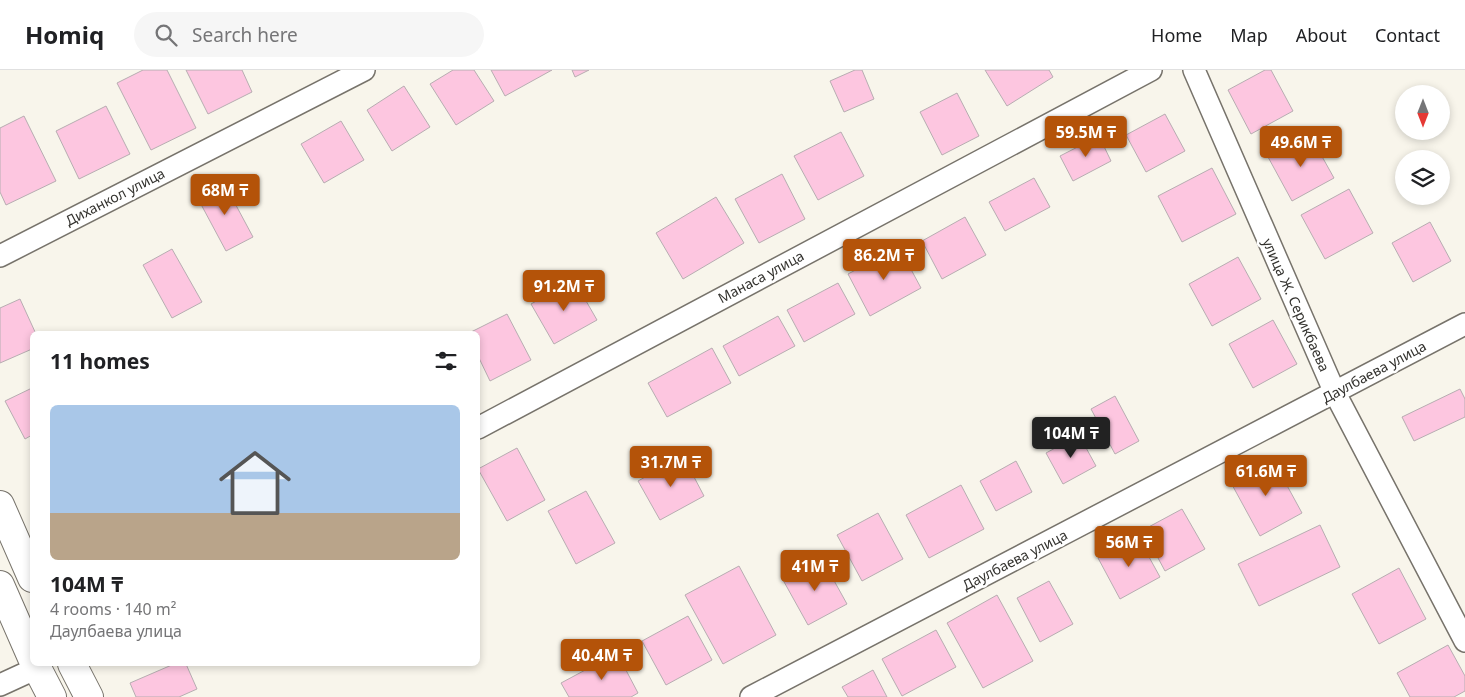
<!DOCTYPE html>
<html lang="en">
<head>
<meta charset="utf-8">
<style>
	body { margin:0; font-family:"Noto Sans",sans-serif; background:#f6f6f6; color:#202124; height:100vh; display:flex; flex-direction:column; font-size:19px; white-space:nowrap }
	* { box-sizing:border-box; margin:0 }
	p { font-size:16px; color:#757577 }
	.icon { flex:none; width:28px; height:28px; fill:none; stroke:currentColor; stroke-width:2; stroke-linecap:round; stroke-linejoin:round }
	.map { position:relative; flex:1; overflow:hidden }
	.drawer { position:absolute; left:30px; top:261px; width:450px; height:335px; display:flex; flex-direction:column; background:#fff; border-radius:8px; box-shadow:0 2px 8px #0003 }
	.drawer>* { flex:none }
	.needle { width:32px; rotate:180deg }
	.controls { position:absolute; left:1395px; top:15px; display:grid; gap:10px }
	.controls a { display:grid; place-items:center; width:55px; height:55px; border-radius:50%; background:#fff; box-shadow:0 2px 8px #0003; font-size:25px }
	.price { position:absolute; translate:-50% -42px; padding:0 11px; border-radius:5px; background:#b45309; color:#fff; font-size:16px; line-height:32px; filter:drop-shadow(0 1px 2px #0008) }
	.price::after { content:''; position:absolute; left:50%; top:30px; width:15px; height:11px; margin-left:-8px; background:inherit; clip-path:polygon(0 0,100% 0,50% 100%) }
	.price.current { background:#222; color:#fff }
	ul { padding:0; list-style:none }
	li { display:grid; align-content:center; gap:10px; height:265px; padding:0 20px }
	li+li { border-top:1px solid #e0e0e0 }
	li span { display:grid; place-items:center; height:155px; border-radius:8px; color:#555 }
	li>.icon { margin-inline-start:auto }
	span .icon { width:90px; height:90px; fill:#fffc; stroke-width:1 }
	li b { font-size:21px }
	h2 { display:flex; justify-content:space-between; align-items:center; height:60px; padding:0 20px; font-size:21px }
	header { display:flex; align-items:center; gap:30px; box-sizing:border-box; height:70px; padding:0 25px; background:#fff; border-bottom:1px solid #e0e0e0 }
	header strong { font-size:24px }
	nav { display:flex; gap:28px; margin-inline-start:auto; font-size:18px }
	.search { width:350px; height:45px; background:#f6f6f6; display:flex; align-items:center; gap:12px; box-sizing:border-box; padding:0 18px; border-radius:28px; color:#757577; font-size:19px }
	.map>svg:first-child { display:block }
	.building { fill:#fdc6e0; stroke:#b7adb1 }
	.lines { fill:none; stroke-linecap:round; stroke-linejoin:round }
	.minor-casing { stroke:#77736b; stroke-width:24 }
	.primary-casing { stroke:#77736b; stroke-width:30 }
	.minor { stroke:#fff; stroke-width:21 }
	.primary { stroke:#fff; stroke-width:28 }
	.labels { text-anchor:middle; stroke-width:5; stroke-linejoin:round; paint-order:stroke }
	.street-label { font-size:14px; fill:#33322e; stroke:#fff }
</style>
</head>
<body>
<header>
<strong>Homiq</strong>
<div class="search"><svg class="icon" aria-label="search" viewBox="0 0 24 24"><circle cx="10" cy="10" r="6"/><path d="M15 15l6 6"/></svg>Search here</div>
<nav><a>Home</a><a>Map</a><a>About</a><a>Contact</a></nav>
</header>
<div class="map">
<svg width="1465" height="627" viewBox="0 0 1465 627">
	<rect width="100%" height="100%" fill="#f8f5eb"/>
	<!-- building -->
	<path class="building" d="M 143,0 L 167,0 L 196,58 L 151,80 L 117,13 Z
		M 186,0 L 242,0 L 252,22 L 208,44 Z
		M 453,0 L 474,0 L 494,31 L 456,55 L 430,14 Z
		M 491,0 L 552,0 L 505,26 Z
		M 572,0 L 589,0 L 575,7 Z
		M 855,0 L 862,0 L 874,29 L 844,42 L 830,11 Z
		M 985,0 L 1049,0 L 1053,7 L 1007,36 Z
		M 1265,0 L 1271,0 L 1293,41 L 1251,64 L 1228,20 Z
		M 404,16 L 430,57 L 392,81 L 367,40 Z
		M 957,23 L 979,66 L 942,85 L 920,42 Z
		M 106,36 L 130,84 L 79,109 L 56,61 Z
		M 1165,44 L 1185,81 L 1146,102 L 1126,65 Z
		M 24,46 L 56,111 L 6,135 L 0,122 L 0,58 Z
		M 341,51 L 364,90 L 324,113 L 301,74 Z
		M 841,62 L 864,106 L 818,130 L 794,86 Z
		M 1310,65 L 1334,108 L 1292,131 L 1268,87 Z
		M 1099,66 L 1111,91 L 1073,111 L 1060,86 Z
		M 1212,98 L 1236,144 L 1182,172 L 1158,126 Z
		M 782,104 L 805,149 L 759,173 L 735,129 Z
		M 1034,108 L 1050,137 L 1005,161 L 989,132 Z
		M 223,111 L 253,167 L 226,181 L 196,125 Z
		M 1349,119 L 1373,163 L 1325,189 L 1301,145 Z
		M 716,127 L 744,173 L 683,209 L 656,163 Z
		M 965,147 L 986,185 L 942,209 L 922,171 Z
		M 1430,152 L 1451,191 L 1413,212 L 1392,173 Z
		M 899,177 L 921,218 L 870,246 L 848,204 Z
		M 172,179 L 202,232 L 172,248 L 143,195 Z
		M 1238,187 L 1261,229 L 1212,256 L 1189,214 Z
		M 574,210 L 597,250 L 554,274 L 531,234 Z
		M 838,213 L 855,244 L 804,272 L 787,240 Z
		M 20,229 L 36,264 L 32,264 L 32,279 L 0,293 L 0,238 Z
		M 507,244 L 531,290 L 490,311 L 478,286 L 478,264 L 467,264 Z
		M 778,246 L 795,276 L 739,306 L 723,276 Z
		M 1273,250 L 1297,294 L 1253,318 L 1229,274 Z
		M 712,278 L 731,313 L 667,347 L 648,313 Z
		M 32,318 L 32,365 L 25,369 L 5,331 Z
		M 1460,319 L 1465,329 L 1465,347 L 1414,371 L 1402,347 Z
		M 1115,326 L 1139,371 L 1115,384 L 1091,339 Z
		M 1079,365 L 1096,396 L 1063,414 L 1046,383 Z
		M 517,378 L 545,430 L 507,451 L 478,399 Z
		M 683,386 L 704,426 L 660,450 L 638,411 Z
		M 1272,388 L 1302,443 L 1260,466 L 1230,411 Z
		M 1016,391 L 1032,422 L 996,441 L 980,411 Z
		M 961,415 L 984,459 L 929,488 L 906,445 Z
		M 586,421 L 615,473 L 576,494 L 548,441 Z
		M 1182,439 L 1205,479 L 1165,501 L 1143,460 Z
		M 878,443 L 903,489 L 862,511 L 837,465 Z
		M 1320,455 L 1340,497 L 1259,536 L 1238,494 Z
		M 1138,467 L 1160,507 L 1120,529 L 1098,488 Z
		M 822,489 L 847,534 L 808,555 L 783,510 Z
		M 739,496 L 776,565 L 723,594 L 685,525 Z
		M 1399,498 L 1426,549 L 1379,574 L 1352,524 Z
		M 1049,511 L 1073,554 L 1040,572 L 1017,528 Z
		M 997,525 L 1033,591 L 983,618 L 947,553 Z
		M 688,546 L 712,590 L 666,615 L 642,571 Z
		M 936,560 L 956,597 L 902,626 L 882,589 Z
		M 1448,575 L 1465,606 L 1465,621 L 1454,627 L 1410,627 L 1397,603 Z
		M 617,583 L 638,623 L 631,627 L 569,627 L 561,613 Z
		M 174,594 L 186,594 L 197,619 L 179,627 L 136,627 L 130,613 Z
		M 873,600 L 887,627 L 848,627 L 842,617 Z"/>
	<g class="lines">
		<defs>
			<path id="minor" d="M 1194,0 L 1335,323 L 1465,571
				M 0,186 L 364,0
				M 478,358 L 1151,0
				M 0,615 L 37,598
				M 751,627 L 1465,254"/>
			<path id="primary" d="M 0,435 L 32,508
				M 0,515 L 32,588
				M 35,594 L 52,627
				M 72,594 L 89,627"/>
		</defs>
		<!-- minor casing -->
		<use href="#minor" class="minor-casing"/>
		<!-- primary casing -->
		<use href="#primary" class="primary-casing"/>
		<!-- minor -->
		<use href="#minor" class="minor"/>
		<!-- primary -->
		<use href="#primary" class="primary"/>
	</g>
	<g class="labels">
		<!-- street labels -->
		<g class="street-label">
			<text transform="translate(115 127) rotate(-27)" y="5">Диханкол улица</text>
			<text transform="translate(761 207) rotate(-28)" y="5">Манаса улица</text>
			<text transform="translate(1296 235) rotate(66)" y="5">улица Ж. Серикбаева</text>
			<text transform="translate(1374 302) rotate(-28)" y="5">Даулбаева улица</text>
			<text transform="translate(1015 490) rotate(-27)" y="5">Даулбаева улица</text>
		</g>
	</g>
</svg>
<div class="controls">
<a><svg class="needle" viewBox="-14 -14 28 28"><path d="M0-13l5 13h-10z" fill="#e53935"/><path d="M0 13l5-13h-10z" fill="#757577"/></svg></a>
<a><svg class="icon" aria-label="layers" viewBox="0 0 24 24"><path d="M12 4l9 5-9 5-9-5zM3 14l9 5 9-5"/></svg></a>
</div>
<b class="price" style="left:1086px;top:88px">59.5M ₸</b>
<b class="price" style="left:1301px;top:98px">49.6M ₸</b>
<b class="price" style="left:225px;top:146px">68M ₸</b>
<b class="price" style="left:884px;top:211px">86.2M ₸</b>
<b class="price" style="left:564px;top:242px">91.2M ₸</b>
<b class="price current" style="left:1071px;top:389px">104M ₸</b>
<b class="price" style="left:671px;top:418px">31.7M ₸</b>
<b class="price" style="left:1266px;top:427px">61.6M ₸</b>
<b class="price" style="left:1129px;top:498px">56M ₸</b>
<b class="price" style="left:815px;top:522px">41M ₸</b>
<b class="price" style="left:602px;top:611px">40.4M ₸</b>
<section class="drawer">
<h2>11 homes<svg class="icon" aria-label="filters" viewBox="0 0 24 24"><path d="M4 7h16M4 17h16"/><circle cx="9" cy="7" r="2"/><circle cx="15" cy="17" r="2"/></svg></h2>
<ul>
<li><span style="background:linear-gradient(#a9c7e8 70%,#b9a48a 0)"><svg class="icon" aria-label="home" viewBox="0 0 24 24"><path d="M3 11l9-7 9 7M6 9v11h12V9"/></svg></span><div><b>104M ₸</b><p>4 rooms · 140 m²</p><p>Даулбаева улица</p></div></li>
</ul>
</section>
</div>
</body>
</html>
